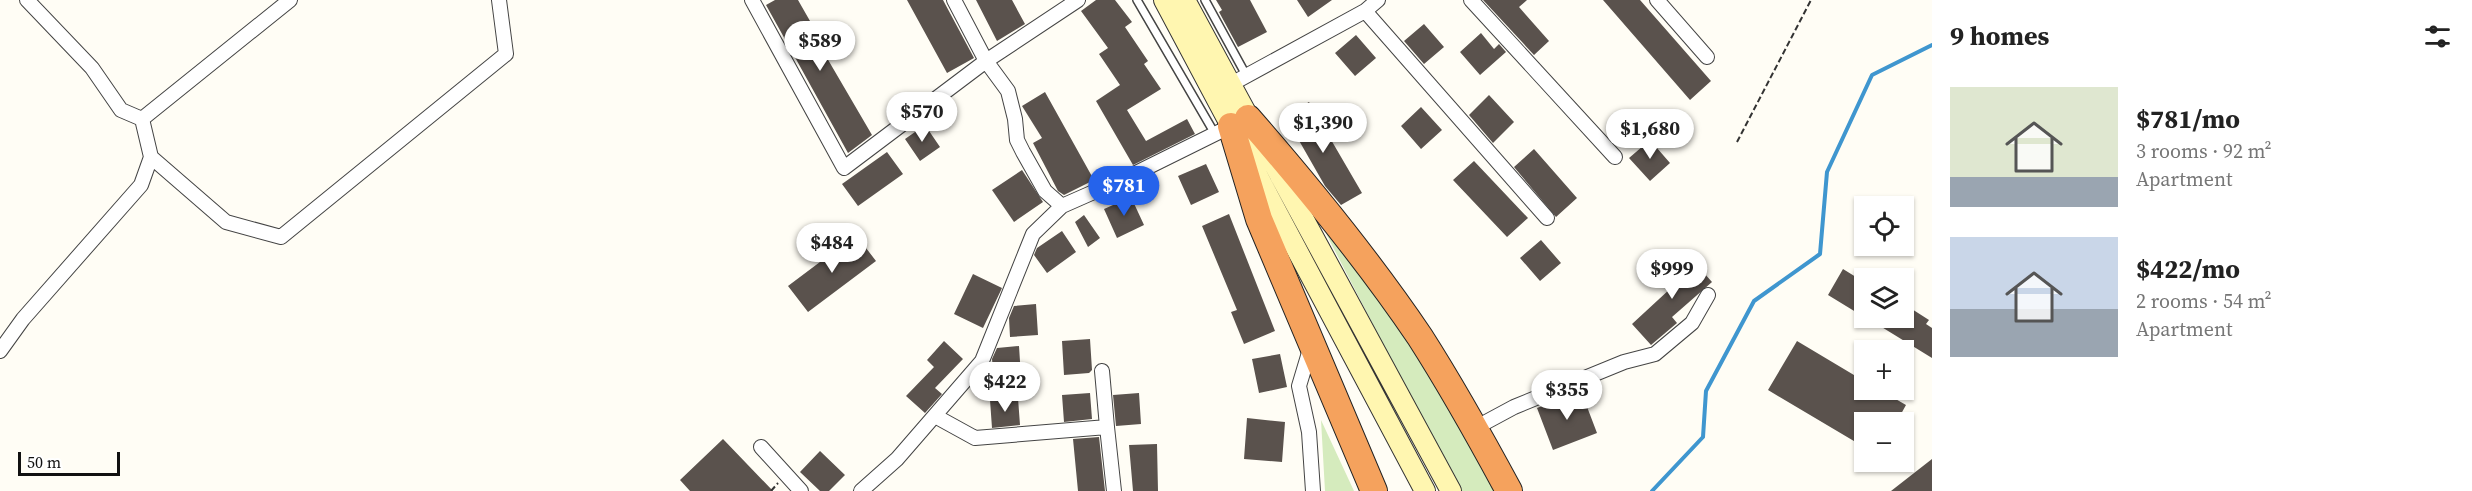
<!DOCTYPE html>
<html lang="en">
<head>
<meta charset="utf-8">
<style>
	body { margin:0; font-family:"Source Serif 4",serif; background:#f6f6f6; color:#222; height:100vh; display:flex; flex-direction:column; font-size:22px; white-space:nowrap }
	* { box-sizing:border-box; margin:0 }
	p { font-size:20px; color:#767676 }
	.icon { flex:none; width:33px; height:33px; fill:none; stroke:currentColor; stroke-width:2; stroke-linecap:round; stroke-linejoin:round }
	.map { position:relative; flex:1; overflow:hidden }
	.sheet { display:flex; flex-direction:column; background:#fff; width:540px }
	.sheet>* { flex:none }
	.buttons { position:absolute; left:1854px; top:196px; display:grid; gap:12px }
	.buttons a { display:grid; place-items:center; width:60px; height:60px; border-radius:0px; background:#fff; box-shadow:0 2px 4px #0004; font-size:30px }
	.scale { position:absolute; left:18px; bottom:15px; width:102px; box-sizing:border-box; padding-left:6px; border:3px solid #111; border-top:0; font-size:16px; line-height:21px; white-space:nowrap; color:#111; -webkit-text-stroke:4px #fff; paint-order:stroke }
	.price { position:absolute; translate:-50% -51px; padding:0 14px; border-radius:21px; background:#fff; color:#222; font-size:20px; line-height:39px; filter:drop-shadow(0 2px 3px #0008) }
	.price::after { content:''; position:absolute; left:50%; top:36px; width:18px; height:14px; margin-left:-9px; background:inherit; clip-path:polygon(0 0,100% 0,50% 100%) }
	.price.selected { background:#2563eb; color:#fff }
	ul { padding:0; list-style:none }
	li { display:flex; align-items:center; gap:18px; height:150px; padding:0 18px }
	li span { display:grid; place-items:center; flex:none; width:168px; height:120px; border-radius:0px; color:#555 }
	li>.icon { margin-inline-start:auto }
	span .icon { width:72px; height:72px; fill:#fffc; stroke-width:1 }
	li b { font-size:26px }
	h2 { display:flex; justify-content:space-between; align-items:center; height:72px; padding:0 18px; font-size:26px }
	main { display:flex; flex:1; min-height:0 }
	.map>svg:first-child { display:block }
	.green { fill:#d5ebbd }
	.lines { fill:none; stroke-linecap:round; stroke-linejoin:round }
	.stream { stroke:#3f96cf; stroke-width:4 }
	.building { fill:#5a524d }
	.lane-casing { stroke:#444; stroke-width:10 }
	.street-casing { stroke:#444; stroke-width:16 }
	.secondary-casing { stroke:#333; stroke-width:22 }
	.highway-casing { stroke:#222; stroke-width:28 }
	.path { stroke:#333; stroke-width:2; stroke-dasharray:6 3; stroke-linecap:butt }
	.lane { stroke:#fff; stroke-width:7 }
	.street { stroke:#fff; stroke-width:14 }
	.secondary { stroke:#fff6b0; stroke-width:20 }
	.highway { stroke:#f5a25d; stroke-width:26 }
</style>
</head>
<body>
<main>
<div class="map">
<svg width="1932" height="491" viewBox="0 0 1932 491">
	<rect width="100%" height="100%" fill="#fffdf5"/>
	<!-- green -->
	<path class="green" d="M 1304,191 L 1449,401 L 1496,491 L 1459,491 Z
		M 1321,420 L 1354,491 L 1325,491 Z"/>
	<g class="lines">
		<!-- stream -->
		<path class="stream" d="M 1652,491 L 1703,437 L 1706,391 L 1754,301 L 1820,254 L 1827,172 L 1872,75 L 1932,45"/>
	</g>
	<!-- building -->
	<path class="building" d="M 775,0 L 798,0 L 830,56 L 827,58 L 872,135 L 848,153 L 766,5 Z
		M 907,0 L 943,0 L 974,58 L 947,73 Z
		M 976,0 L 1012,0 L 1025,24 L 997,41 Z
		M 1096,0 L 1115,0 L 1132,22 L 1125,27 L 1148,61 L 1144,64 L 1161,89 L 1127,110 L 1146,141 L 1187,119 L 1195,134 L 1133,165 L 1096,101 L 1120,85 L 1099,54 L 1108,48 L 1081,11 Z
		M 1216,0 L 1250,0 L 1267,32 L 1238,47 L 1219,12 L 1222,10 Z
		M 1297,0 L 1332,0 L 1308,17 Z
		M 1483,0 L 1527,0 L 1519,7 L 1549,41 L 1534,55 Z
		M 1603,0 L 1640,0 L 1711,81 L 1690,100 Z
		M 1424,24 L 1444,47 L 1424,64 L 1404,41 Z
		M 1481,33 L 1494,49 L 1499,44 L 1506,52 L 1480,75 L 1460,52 Z
		M 1356,35 L 1376,58 L 1355,76 L 1335,53 Z
		M 1045,92 L 1094,180 L 1064,195 L 1058,191 L 1033,143 L 1042,138 L 1022,106 Z
		M 1489,95 L 1514,122 L 1493,143 L 1469,115 Z
		M 1309,102 L 1362,193 L 1341,205 L 1325,186 L 1285,116 Z
		M 1421,107 L 1442,130 L 1421,149 L 1401,126 Z
		M 925,125 L 940,147 L 920,161 L 905,139 Z
		M 1650,140 L 1670,163 L 1650,181 L 1629,158 Z
		M 1534,149 L 1577,198 L 1556,217 L 1514,167 Z
		M 887,152 L 903,174 L 858,206 L 842,184 Z
		M 1474,161 L 1528,218 L 1507,237 L 1453,180 Z
		M 1206,164 L 1219,192 L 1191,205 L 1178,176 Z
		M 1022,170 L 1043,202 L 1014,222 L 992,190 Z
		M 1131,197 L 1144,225 L 1117,238 L 1104,209 Z
		M 1229,214 L 1275,331 L 1244,344 L 1231,312 L 1237,310 L 1202,226 Z
		M 1084,215 L 1100,238 L 1088,247 L 1075,222 Z
		M 1062,231 L 1076,252 L 1047,273 L 1034,255 L 1037,248 Z
		M 856,235 L 876,261 L 808,312 L 788,286 Z
		M 1541,240 L 1561,263 L 1540,281 L 1520,258 Z
		M 1688,255 L 1712,282 L 1672,317 L 1677,323 L 1651,345 L 1632,324 L 1671,288 L 1663,278 Z
		M 1843,269 L 1864,282 L 1864,317 L 1828,295 Z
		M 973,274 L 1002,288 L 983,328 L 954,314 Z
		M 1036,304 L 1038,335 L 1010,337 L 1009,318 L 1014,306 Z
		M 1904,304 L 1929,320 L 1926,324 L 1932,328 L 1932,358 L 1867,318 L 1904,318 Z
		M 1090,339 L 1092,370 L 1089,373 L 1064,375 L 1062,341 Z
		M 944,341 L 963,359 L 935,388 L 942,394 L 925,413 L 906,396 L 934,367 L 927,360 Z
		M 1797,341 L 1864,381 L 1864,390 L 1880,390 L 1906,405 L 1896,423 L 1864,423 L 1864,447 L 1768,390 Z
		M 1019,346 L 1021,377 L 994,379 L 992,359 L 997,348 Z
		M 1280,354 L 1287,387 L 1259,393 L 1252,359 Z
		M 1581,391 L 1597,433 L 1553,450 L 1537,408 Z
		M 1090,393 L 1092,419 L 1064,422 L 1062,395 Z
		M 1139,393 L 1141,424 L 1116,426 L 1113,395 Z
		M 1018,398 L 1020,425 L 992,428 L 990,400 Z
		M 1247,418 L 1285,422 L 1282,462 L 1244,459 Z
		M 1099,437 L 1105,491 L 1078,491 L 1073,439 Z
		M 723,439 L 773,491 L 690,491 L 680,480 Z
		M 1157,444 L 1158,491 L 1133,491 L 1129,445 Z
		M 820,451 L 845,475 L 829,491 L 820,491 L 800,472 Z
		M 1932,459 L 1932,491 L 1891,491 Z"/>
	<g class="lines">
		<defs>
			<path id="lane" d="M 1137,0 L 1215,134
				M 1205,0 L 1246,75"/>
			<path id="street" d="M 27,0 L 92,68 L 121,110 L 142,119
				M 752,0 L 844,168 L 986,61 L 954,0
				M 1471,0 L 1615,157
				M 1657,0 L 1707,57
				M 1365,11 L 1547,218
				M 1224,88 L 1365,11 L 1378,0
				M 151,157 L 226,222 L 281,237 L 506,54 L 499,0
				M 1062,206 L 1045,191 L 1023,152 L 1017,140 L 1015,119 L 1008,91 L 986,61 L 1078,0
				M 1311,346 L 1299,386 L 1309,432 L 1313,491
				M 0,351 L 23,319 L 141,185 L 151,157 L 142,119 L 290,0
				M 1102,371 L 1107,427
				M 935,416 L 975,438 L 1107,427 L 1114,491
				M 1475,428 L 1514,407 L 1624,362 L 1655,354 L 1692,323 L 1708,295
				M 761,447 L 801,491
				M 861,491 L 897,459 L 982,361 L 1033,234 L 1062,206 L 1130,176 L 1235,124"/>
			<path id="secondary" d="M 1164,0 L 1425,491
				M 1185,0 L 1451,491"/>
			<path id="highway" d="M 1248,118 C 1309,188 1368,260 1420,337 C 1452,387 1481,439 1509,491
				M 1231,126 L 1259,219 L 1374,491"/>
		</defs>
		<!-- lane casing -->
		<use href="#lane" class="lane-casing"/>
		<!-- street casing -->
		<use href="#street" class="street-casing"/>
		<!-- secondary casing -->
		<use href="#secondary" class="secondary-casing"/>
		<!-- highway casing -->
		<use href="#highway" class="highway-casing"/>
		<!-- path -->
		<path class="path" d="M 1737,142 L 1811,0
			M 771,491 L 778,483"/>
		<!-- lane -->
		<use href="#lane" class="lane"/>
		<!-- street -->
		<use href="#street" class="street"/>
		<!-- secondary -->
		<use href="#secondary" class="secondary"/>
		<!-- highway -->
		<use href="#highway" class="highway"/>
	</g>
</svg>
<div class="buttons">
<a><svg class="icon" aria-label="locate" viewBox="0 0 24 24"><circle cx="12" cy="12" r="6"/><path d="M12 2v4M12 18v4M2 12h4M18 12h4"/></svg></a>
<a><svg class="icon" aria-label="layers" viewBox="0 0 24 24"><path d="M12 4l9 5-9 5-9-5zM3 14l9 5 9-5"/></svg></a>
<a>+</a>
<a>−</a>
</div>
<div class="scale">50 m</div>
<b class="price" style="left:820px;top:72px">$589</b>
<b class="price" style="left:922px;top:143px">$570</b>
<b class="price" style="left:1323px;top:154px">$1,390</b>
<b class="price" style="left:1650px;top:160px">$1,680</b>
<b class="price selected" style="left:1124px;top:217px">$781</b>
<b class="price" style="left:832px;top:274px">$484</b>
<b class="price" style="left:1672px;top:300px">$999</b>
<b class="price" style="left:1005px;top:413px">$422</b>
<b class="price" style="left:1567px;top:421px">$355</b>
</div>
<section class="sheet">
<h2>9 homes<svg class="icon" aria-label="filters" viewBox="0 0 24 24"><path d="M4 7h16M4 17h16"/><circle cx="9" cy="7" r="2"/><circle cx="15" cy="17" r="2"/></svg></h2>
<ul>
<li><span style="background:linear-gradient(#dfe7d0 75%,#9aa5b1 0)"><svg class="icon" aria-label="home" viewBox="0 0 24 24"><path d="M3 11l9-7 9 7M6 9v11h12V9"/></svg></span><div><b>$781/mo</b><p>3 rooms · 92 m²</p><p>Apartment</p></div></li>
<li><span style="background:linear-gradient(#c9d6e8 60%,#9aa5b1 0)"><svg class="icon" aria-label="home" viewBox="0 0 24 24"><path d="M3 11l9-7 9 7M6 9v11h12V9"/></svg></span><div><b>$422/mo</b><p>2 rooms · 54 m²</p><p>Apartment</p></div></li>
</ul>
</section>
</main>
</body>
</html>
